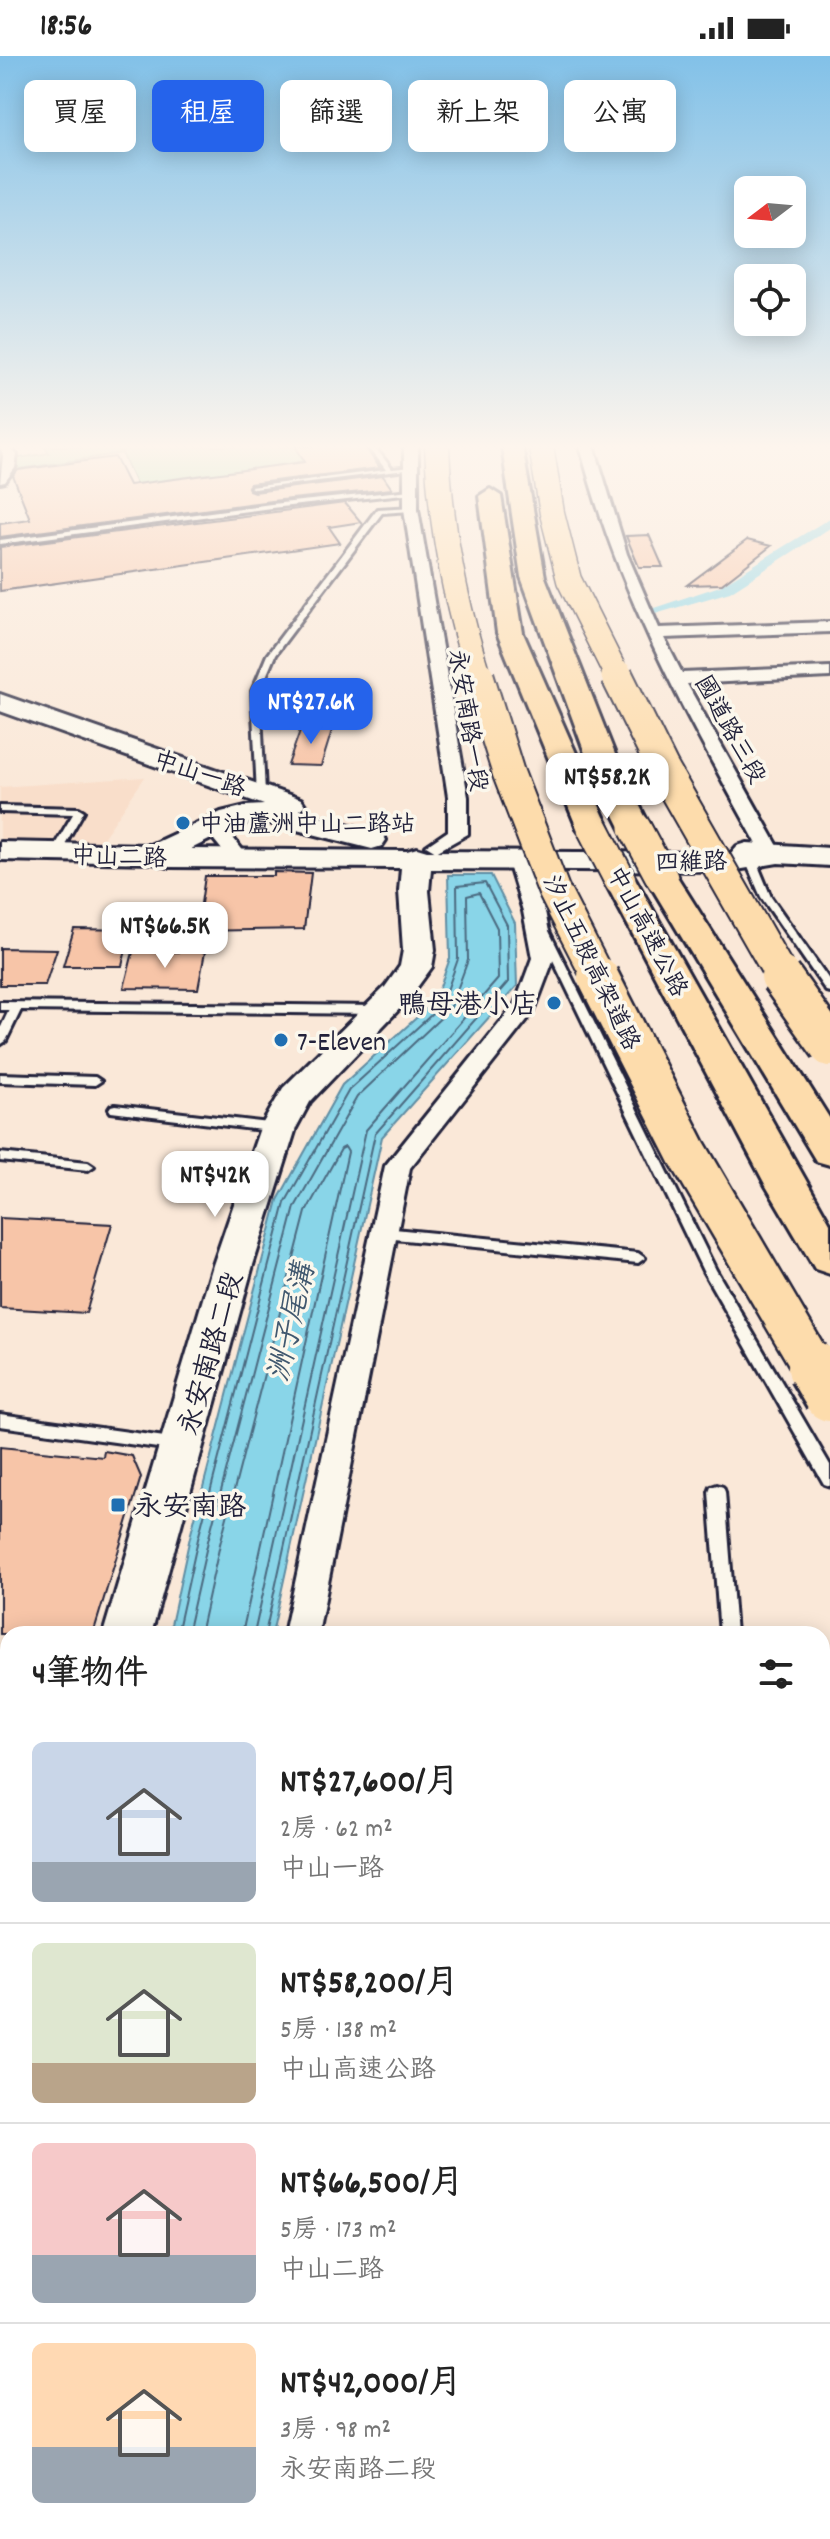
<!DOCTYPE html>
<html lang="zh-TW">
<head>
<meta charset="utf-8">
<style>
	body { margin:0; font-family:Dekko,"LXGW WenKai TC",sans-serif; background:#f2f2f2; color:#222; height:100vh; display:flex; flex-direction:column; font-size:30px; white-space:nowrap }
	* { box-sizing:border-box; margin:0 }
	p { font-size:26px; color:#767676 }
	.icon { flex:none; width:44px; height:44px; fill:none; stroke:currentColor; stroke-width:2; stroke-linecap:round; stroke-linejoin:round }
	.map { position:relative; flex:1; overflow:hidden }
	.side { position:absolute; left:0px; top:1570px; width:830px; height:914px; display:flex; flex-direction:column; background:#fff; border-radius:24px 24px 0 0; box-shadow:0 4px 20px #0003 }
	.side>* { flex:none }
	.banner { position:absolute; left:24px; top:24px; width:782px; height:72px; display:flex; gap:16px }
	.needle { width:52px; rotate:254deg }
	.buttons { position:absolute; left:734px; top:120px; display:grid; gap:16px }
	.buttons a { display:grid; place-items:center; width:72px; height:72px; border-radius:12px; background:#fff; box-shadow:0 4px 20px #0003; font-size:40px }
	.price { position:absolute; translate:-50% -68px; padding:0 18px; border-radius:16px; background:#fff; color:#222; font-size:26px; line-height:52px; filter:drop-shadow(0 2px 4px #0008) }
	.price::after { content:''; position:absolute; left:50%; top:48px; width:24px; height:18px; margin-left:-12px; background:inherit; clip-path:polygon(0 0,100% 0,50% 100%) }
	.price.on { background:#2563eb; color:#fff }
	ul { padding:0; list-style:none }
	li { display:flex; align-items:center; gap:24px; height:200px; padding:0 32px }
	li+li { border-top:2px solid #e0e0e0 }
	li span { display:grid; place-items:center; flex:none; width:224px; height:160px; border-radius:12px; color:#555 }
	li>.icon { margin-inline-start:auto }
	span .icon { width:96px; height:96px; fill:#fffc; stroke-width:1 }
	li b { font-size:34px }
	h2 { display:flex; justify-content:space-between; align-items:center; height:96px; padding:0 32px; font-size:34px }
	.pill { padding:0 28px; border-radius:12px; background:#fff; box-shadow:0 4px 20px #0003; font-size:28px; line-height:72px }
	.pill.on { background:#2563eb; color:#fff }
	.status { display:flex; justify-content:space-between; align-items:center; height:56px; padding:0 40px; background:#fff; direction:ltr }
	.status svg { height:22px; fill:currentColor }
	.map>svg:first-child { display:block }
	.built { fill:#f9deca }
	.green { fill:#9ee1ac; stroke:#608274; stroke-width:2 }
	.water { fill:#89d5e8; stroke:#608da3; stroke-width:2 }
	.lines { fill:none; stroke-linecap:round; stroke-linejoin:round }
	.shore { stroke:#4b6a80; stroke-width:2 }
	.canal { fill:#89d5e8; fill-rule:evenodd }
	.building { fill:#f7c5a8; stroke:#22223b; stroke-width:2 }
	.lane-casing { stroke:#22223b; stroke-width:6 }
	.street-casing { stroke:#22223b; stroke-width:6 }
	.secondary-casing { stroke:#22223b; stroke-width:6 }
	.highway-casing { stroke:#22223b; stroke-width:6 }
	.lane { fill:#fbf7ec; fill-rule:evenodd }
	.street { fill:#fbf7ec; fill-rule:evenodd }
	.secondary { fill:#fbf7ec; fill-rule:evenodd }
	.highway { fill:#fddcac; fill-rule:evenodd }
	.highway-bridge-far3-casing { stroke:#22223b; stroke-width:27; stroke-linecap:butt }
	.highway-bridge-far2-casing { stroke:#22223b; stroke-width:35; stroke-linecap:butt }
	.highway-bridge-far1-casing { stroke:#22223b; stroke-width:45; stroke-linecap:butt }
	.highway-bridge-casing { stroke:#22223b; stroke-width:58; stroke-linecap:butt }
	.highway-bridge-far3 { stroke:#fddcac; stroke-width:24 }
	.highway-bridge-far2 { stroke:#fddcac; stroke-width:31 }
	.highway-bridge-far1 { stroke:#fddcac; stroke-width:40 }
	.highway-bridge { stroke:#fddcac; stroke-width:52 }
	.poi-dot { fill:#1f6fb2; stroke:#fbf7ec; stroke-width:3 }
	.labels { text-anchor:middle; stroke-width:7; stroke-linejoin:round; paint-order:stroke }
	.far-street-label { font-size:24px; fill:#22223b; stroke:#fbf7ec }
	.far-poi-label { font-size:24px; fill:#22223b; stroke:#fbf7ec; text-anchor:start }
	.poi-label { font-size:28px; fill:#22223b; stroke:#fbf7ec; text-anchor:start }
	.street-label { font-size:28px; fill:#22223b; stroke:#fbf7ec }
	.water-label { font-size:30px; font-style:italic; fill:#41586f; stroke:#fbf7ec }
</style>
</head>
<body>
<div class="status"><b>18:56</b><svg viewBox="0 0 49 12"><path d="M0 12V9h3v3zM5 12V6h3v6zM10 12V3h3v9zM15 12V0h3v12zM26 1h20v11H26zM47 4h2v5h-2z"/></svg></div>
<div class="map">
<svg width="830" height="2483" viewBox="0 0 830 2483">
	<rect width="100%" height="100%" fill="#fae8d8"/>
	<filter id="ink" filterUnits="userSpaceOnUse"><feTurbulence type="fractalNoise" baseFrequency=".0125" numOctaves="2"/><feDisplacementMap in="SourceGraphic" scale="16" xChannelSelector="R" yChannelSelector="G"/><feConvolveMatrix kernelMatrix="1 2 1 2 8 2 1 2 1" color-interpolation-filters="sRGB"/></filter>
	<g filter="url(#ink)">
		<!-- built -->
		<path class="built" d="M 145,721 L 99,788 L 0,787 L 0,731 Z
			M 830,1973 L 830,2483 L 357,2483 L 355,2476 L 822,2476 L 822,1974 Z"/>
		<!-- green -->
		<path class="green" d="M 44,390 L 296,390 L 306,405 L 211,421 L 209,418 L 136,428 L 122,397 L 20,413 L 13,403 L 49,397 Z"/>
		<!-- water -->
		<path class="water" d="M 448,819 L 491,819 L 515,867 L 517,930 L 382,1081 L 272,1578 L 169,1578 L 190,1481 L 278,1144 L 342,1029 L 435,945 L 450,902 Z
			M 97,2476 L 251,2476 L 254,2483 L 98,2483 Z"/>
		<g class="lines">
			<!-- shore -->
			<path class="shore" d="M 177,1578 L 198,1483 L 285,1147 L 349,1034 L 442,949 L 458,903 L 457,830 L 485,827 L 507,869 L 508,926 L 375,1078 L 265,1578
				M 187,1578 L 208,1485 L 295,1151 L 357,1041 L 450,953 L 468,904 L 467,840 L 479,837 L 497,872 L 498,923 L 366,1074 L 254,1578
				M 200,1578 L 220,1488 L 306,1156 L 341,1093 L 345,1091 L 348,1096 L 242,1578"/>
			<!-- canal -->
			<path class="canal" d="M 830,462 L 830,472 L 730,536 L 655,558 L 648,554 L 720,530 Z"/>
		</g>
		<!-- building -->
		<path class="building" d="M 295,390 L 364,390 L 380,412 L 250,428 L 249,434 L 254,436 L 383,420 L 392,433 L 271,445 L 0,481 L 0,467 L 30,463 L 13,420 L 18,414 L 115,401 L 129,429 L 305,406 Z
			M 345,447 L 361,466 L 329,471 L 340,487 L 0,535 L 0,491 Z
			M 649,479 L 663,511 L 639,511 L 626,480 Z
			M 747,484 L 771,490 L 722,528 L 687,529 Z
			M 302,669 L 333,671 L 321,710 L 288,709 Z
			M 274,816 L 311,817 L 304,873 L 197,875 L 205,820 L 274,820 Z
			M 74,873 L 131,874 L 122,910 L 63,910 Z
			M 0,892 L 57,893 L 45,929 L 0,929 Z
			M 133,896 L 205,896 L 198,933 L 124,932 Z
			M 0,1162 L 112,1168 L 86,1257 L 0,1252 Z
			M 0,1391 L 103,1401 L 104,1395 L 132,1400 L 141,1421 L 93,1578 L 0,1578 Z"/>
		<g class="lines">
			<defs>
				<path id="lane" d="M 368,390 L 374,390 L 392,413 L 411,411 L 414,413 L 254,433 L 250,431 L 386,414 Z
					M 411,434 L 413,437 L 271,452 L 0,488 L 0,484 L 271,448 Z
					M 414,451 L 411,455 L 382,457 L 275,599 L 260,635 L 265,737 L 257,739 L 252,635 L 267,599 L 377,453 Z
					M 0,750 L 79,752 L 84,755 L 60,797 L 55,800 L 50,797 L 73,758 L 0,756 Z
					M 769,799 L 773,800 L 773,804 L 759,812 L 771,841 L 830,925 L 830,936 L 826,935 L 761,841 L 748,811 Z
					M 543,870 L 548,873 L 716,1214 L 830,1409 L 830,1430 L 824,1428 L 703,1215 L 538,873 Z
					M 0,946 L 377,950 L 383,954 L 377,958 L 21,954 L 6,985 L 0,989 L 0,973 L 9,954 L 0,954 Z
					M 0,1018 L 95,1021 L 101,1025 L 95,1029 L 0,1026 Z
					M 115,1049 L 278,1068 L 284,1072 L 278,1076 L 111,1056 L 109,1053 L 111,1050 Z
					M 0,1097 L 88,1106 L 94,1110 L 88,1114 L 0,1105 Z
					M 384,1172 L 638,1197 L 645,1202 L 638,1207 L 384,1182 L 377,1177 Z
					M 0,1358 L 179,1383 L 184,1385 L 187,1389 L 184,1393 L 179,1395 L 0,1370 Z
					M 717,1429 L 723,1431 L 725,1436 L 736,1578 L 720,1578 L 709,1436 L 711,1431 Z"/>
				<path id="street" d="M 0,390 L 9,390 L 17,399 L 15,412 L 5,426 L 0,427 L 3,400 Z
					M 404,390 L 418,390 L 418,453 L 468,741 L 468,778 L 436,796 L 426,790 L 448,775 L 448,741 L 404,453 Z
					M 580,390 L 594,390 L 627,498 L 659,572 L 830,566 L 830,576 L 664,582 L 682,617 L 830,611 L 830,621 L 687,628 L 783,799 L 780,803 L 766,803 L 763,799 C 689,664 618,541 580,390 Z
					M 218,760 L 228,766 L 234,783 L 248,801 L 245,805 L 231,805 L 214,784 L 208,766 Z
					M 518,800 L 528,806 L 545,855 L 554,902 L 534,955 L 410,1112 L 318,1578 L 284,1578 L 385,1110 L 515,948 L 532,902 L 523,855 L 508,806 Z
					M 255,2476 L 305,2476 L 307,2483 L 257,2483 Z"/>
				<path id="secondary" d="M 0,638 L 301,743 L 305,749 L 299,755 L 382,778 L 386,784 L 382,790 L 372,793 L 261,765 L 241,768 L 191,793 L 407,795 L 417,792 L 427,795 L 731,797 L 737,790 L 747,787 L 830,792 L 830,810 L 778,807 L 731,815 L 431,813 L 429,835 L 435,894 L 432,911 L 407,945 L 310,1046 L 296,1072 L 253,1209 L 151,1578 L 103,1578 L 213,1209 L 260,1072 L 283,1032 L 385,931 L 400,910 L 403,894 L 399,835 L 401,812 L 169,811 L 153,807 L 0,804 L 0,786 L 150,789 L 221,756 L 246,750 L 264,749 L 0,655 Z
					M 8,1949 L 8,2031 L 0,2034 L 0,1952 Z"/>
				<path id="highway" d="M 502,390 L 522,390 L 545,521 L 620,711 L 651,772 L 646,779 L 635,781 L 624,779 L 590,711 L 521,521 Z
					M 490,433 L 501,440 L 523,577 L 609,772 L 604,779 L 593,781 L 582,779 L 577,772 L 497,577 L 479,440 Z
					M 662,812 L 674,815 L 678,822 L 830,1063 L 830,1109 L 816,1105 L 646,822 L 650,815 Z
					M 620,814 L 632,817 L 636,824 L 830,1167 L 830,1218 L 815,1213 L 766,1130 L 604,824 L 608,817 Z"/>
			</defs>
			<!-- lane casing -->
			<use href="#lane" class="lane-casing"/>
			<!-- street casing -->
			<use href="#street" class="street-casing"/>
			<!-- secondary casing -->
			<use href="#secondary" class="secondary-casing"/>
			<!-- highway casing -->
			<use href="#highway" class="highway-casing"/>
			<!-- lane -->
			<use href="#lane" class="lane"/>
			<!-- street -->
			<use href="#street" class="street"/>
			<!-- secondary -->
			<use href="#secondary" class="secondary"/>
			<!-- highway -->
			<use href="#highway" class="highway"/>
			<defs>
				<path id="highway-bridge-far3" d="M 437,390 C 440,470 455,546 479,622
					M 541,390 L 552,457 L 569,524 L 618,622"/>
				<path id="highway-bridge-far2" d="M 478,620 L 508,716 L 554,835 L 599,923
					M 617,620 L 663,713 L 783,923
					M 593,772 L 620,824
					M 635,772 L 662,822"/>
				<path id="highway-bridge-far1" d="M 598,921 L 687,1096 L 815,1314
					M 781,921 L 830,990"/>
				<path id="highway-bridge" d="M 814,1312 L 830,1339"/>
			</defs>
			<!-- highway-bridge-far3 casing -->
			<use href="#highway-bridge-far3" class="highway-bridge-far3-casing"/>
			<!-- highway-bridge-far2 casing -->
			<use href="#highway-bridge-far2" class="highway-bridge-far2-casing"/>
			<!-- highway-bridge-far1 casing -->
			<use href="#highway-bridge-far1" class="highway-bridge-far1-casing"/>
			<!-- highway-bridge casing -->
			<use href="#highway-bridge" class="highway-bridge-casing"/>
			<!-- highway-bridge-far3 -->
			<use href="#highway-bridge-far3" class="highway-bridge-far3"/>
			<!-- highway-bridge-far2 -->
			<use href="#highway-bridge-far2" class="highway-bridge-far2"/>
			<!-- highway-bridge-far1 -->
			<use href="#highway-bridge-far1" class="highway-bridge-far1"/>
			<!-- highway-bridge -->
			<use href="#highway-bridge" class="highway-bridge"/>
		</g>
	</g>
	<!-- sky -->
	<linearGradient id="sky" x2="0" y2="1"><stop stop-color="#82c1e8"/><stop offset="0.53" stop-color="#fdf5ed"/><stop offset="1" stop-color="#fdf5ed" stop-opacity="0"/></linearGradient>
	<rect width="830" height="737" fill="url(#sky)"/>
	<!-- markers -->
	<g class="poi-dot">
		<circle cx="183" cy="767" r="8"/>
		<circle cx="554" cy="947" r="8"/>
		<circle cx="281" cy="984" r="8"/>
		<rect x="110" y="1441" width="16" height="16" rx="4"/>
	</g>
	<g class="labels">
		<!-- far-street labels -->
		<g class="far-street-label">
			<text transform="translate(469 664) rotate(81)" y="8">永安南路一段</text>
			<text transform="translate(731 673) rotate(61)" y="8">國道路三段</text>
			<text transform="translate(200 717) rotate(19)" y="8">中山一路</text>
			<text transform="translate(119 800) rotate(2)" y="8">中山二路</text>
			<text transform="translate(691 805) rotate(-1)" y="8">四維路</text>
			<text transform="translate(648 875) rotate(62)" y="8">中山高速公路</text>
			<text transform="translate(592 906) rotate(64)" y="8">汐止五股高架道路</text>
		</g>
		<!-- far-poi labels -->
		<g class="far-poi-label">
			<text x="199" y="775">中油蘆洲中山二路站</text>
		</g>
		<!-- poi labels -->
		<g class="poi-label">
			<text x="538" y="957" text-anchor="end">鴨母港小店</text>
			<text x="297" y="994">7-Eleven</text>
			<text x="134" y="1459">永安南路</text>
		</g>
		<!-- street labels -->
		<g class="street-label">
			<text transform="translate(209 1297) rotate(-74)" y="10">永安南路二段</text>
		</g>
		<!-- water labels -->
		<g class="water-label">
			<text transform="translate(290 1266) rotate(-77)" y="10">洲子尾溝</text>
		</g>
	</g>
</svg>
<div class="buttons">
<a><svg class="needle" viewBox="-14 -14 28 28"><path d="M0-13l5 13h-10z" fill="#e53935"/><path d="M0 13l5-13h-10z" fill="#767676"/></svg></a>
<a><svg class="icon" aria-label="locate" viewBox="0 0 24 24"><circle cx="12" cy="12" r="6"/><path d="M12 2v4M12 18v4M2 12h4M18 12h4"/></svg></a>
</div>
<b class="price on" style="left:311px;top:690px">NT$27.6K</b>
<b class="price" style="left:607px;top:765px">NT$58.2K</b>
<b class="price" style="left:165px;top:914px">NT$66.5K</b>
<b class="price" style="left:215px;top:1163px">NT$42K</b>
<div class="banner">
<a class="pill">買屋</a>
<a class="pill on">租屋</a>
<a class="pill">篩選</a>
<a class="pill">新上架</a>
<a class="pill">公寓</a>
</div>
<section class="side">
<h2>4筆物件<svg class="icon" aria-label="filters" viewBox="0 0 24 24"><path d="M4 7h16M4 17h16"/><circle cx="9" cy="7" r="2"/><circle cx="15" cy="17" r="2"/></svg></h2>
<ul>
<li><span style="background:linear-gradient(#c9d6e8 75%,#9aa5b1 0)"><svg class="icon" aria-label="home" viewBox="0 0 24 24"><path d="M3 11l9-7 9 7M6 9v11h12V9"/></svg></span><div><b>NT$27,600/月</b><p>2房 · 62 m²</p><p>中山一路</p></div></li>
<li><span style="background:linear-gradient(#dfe7d0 75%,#b9a48a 0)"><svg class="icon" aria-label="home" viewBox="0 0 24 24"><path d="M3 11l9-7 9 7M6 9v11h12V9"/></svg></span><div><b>NT$58,200/月</b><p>5房 · 138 m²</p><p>中山高速公路</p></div></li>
<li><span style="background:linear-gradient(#f6c9c9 70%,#9aa5b1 0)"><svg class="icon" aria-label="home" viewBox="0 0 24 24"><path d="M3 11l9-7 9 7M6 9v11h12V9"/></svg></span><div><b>NT$66,500/月</b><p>5房 · 173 m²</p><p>中山二路</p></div></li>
<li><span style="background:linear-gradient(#ffd9b3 65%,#9aa5b1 0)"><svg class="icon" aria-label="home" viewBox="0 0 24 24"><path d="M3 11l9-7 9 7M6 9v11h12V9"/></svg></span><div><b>NT$42,000/月</b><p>3房 · 98 m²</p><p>永安南路二段</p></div></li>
</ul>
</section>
</div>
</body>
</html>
